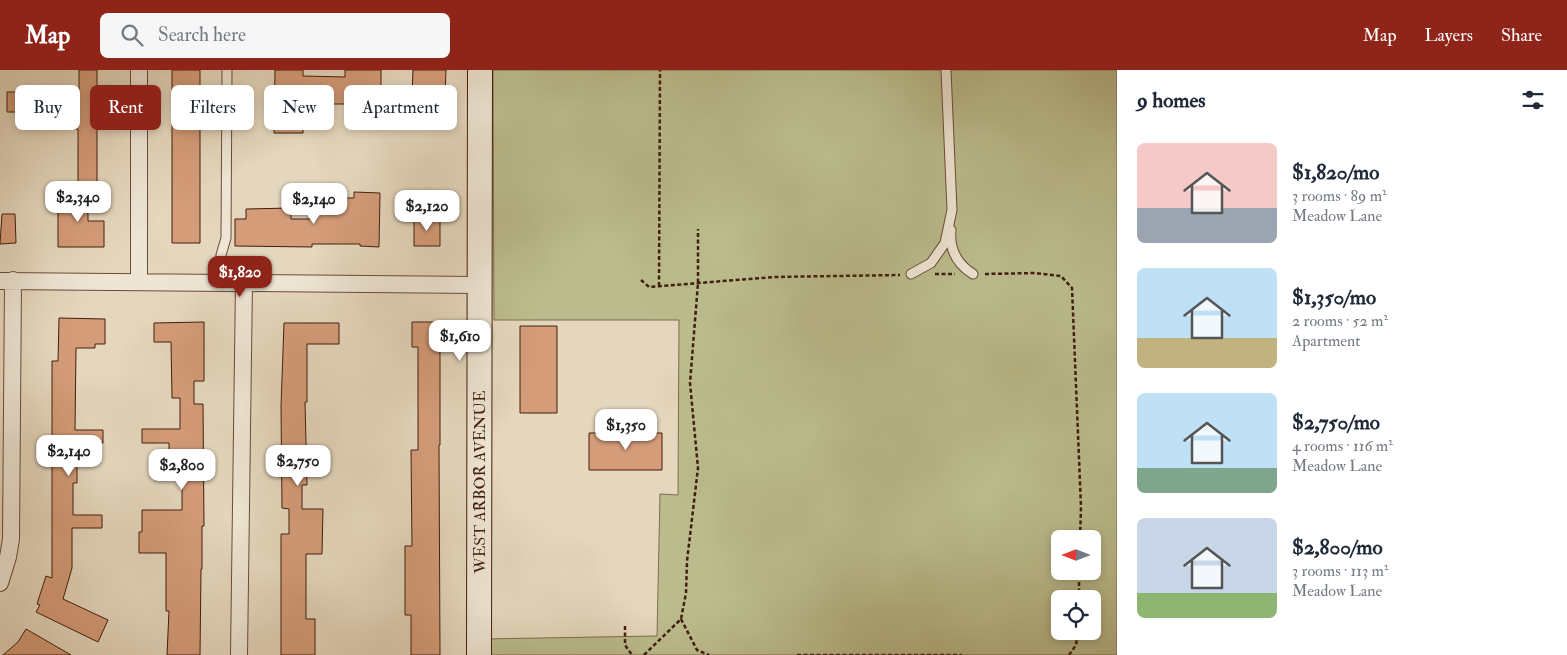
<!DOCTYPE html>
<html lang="en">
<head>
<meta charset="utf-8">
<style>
	body { margin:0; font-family:"IM FELL Double Pica",serif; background:#f6f6f7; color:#1f2937; height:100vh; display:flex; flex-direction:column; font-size:19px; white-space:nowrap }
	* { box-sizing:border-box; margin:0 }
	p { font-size:16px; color:#747a83 }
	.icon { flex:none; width:28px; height:28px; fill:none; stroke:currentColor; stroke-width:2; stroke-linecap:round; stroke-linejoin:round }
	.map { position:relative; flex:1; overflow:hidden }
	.side { display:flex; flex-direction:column; background:#fff; width:450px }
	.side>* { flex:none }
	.top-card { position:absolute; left:15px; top:15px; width:475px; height:45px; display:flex; gap:10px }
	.needle { width:32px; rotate:270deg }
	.fabs { position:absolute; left:1051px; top:460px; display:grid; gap:10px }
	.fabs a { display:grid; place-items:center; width:50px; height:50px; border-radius:8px; background:#fff; box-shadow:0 2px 8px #0003; font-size:25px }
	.price { position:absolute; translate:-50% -42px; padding:0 11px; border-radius:10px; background:#fff; color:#222; font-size:16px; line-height:32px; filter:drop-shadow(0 1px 2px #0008) }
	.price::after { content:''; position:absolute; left:50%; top:30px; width:15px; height:11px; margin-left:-8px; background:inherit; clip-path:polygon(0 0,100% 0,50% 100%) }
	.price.selected { background:#8f2418; color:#fff }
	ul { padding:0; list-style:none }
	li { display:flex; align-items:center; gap:15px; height:125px; padding:0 20px }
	li span { display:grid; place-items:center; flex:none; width:140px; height:100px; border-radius:8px; color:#555 }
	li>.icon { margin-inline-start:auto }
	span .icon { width:60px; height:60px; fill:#fffc; stroke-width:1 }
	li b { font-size:21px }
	h2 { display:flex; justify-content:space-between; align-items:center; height:60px; padding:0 20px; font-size:21px }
	.tag { padding:0 18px; border-radius:8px; background:#fff; box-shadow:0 2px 8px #0003; font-size:18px; line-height:45px }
	.tag.selected { background:#8f2418; color:#fff }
	header { display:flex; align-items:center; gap:30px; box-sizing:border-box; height:70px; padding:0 25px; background:#8f2418; color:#fff }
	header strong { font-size:24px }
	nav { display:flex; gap:28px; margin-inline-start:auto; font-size:18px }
	.search { width:350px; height:45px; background:#f6f6f7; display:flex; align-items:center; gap:12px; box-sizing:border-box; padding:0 18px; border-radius:8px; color:#747a83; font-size:19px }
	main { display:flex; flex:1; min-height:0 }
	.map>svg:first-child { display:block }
	.green { fill:#bbbc8d; stroke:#7e6d4c; fill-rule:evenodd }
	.building { fill:#d59c79; stroke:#401e0c }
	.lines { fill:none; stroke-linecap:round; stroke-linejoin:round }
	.service-casing { stroke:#694c38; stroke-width:11 }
	.minor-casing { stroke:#694c38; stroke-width:18 }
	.secondary-casing { stroke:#401e0c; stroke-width:26 }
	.path { stroke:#401e0c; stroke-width:2.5; stroke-dasharray:4 2.5; stroke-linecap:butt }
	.service { stroke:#eee5d4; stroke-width:9 }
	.minor { stroke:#eee5d4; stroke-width:16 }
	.secondary { stroke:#eee5d4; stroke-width:24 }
	.labels { text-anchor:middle; stroke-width:5; stroke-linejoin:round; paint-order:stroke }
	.street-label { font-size:16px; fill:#401e0c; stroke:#eee5d4 }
</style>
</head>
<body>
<header>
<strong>Map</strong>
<div class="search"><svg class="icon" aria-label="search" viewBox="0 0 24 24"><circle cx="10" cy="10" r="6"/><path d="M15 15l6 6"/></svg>Search here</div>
<nav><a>Map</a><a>Layers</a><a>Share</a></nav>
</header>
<main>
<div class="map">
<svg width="1117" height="585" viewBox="0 0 1117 585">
	<rect width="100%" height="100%" fill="#e5d7bd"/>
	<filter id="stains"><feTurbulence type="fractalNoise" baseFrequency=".004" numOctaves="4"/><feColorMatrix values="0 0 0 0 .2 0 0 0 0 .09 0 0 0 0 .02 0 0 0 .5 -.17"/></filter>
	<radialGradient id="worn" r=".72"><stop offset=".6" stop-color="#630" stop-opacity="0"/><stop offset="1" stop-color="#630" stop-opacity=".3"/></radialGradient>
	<!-- green -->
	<path class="green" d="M 493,0 L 1117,0 L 1117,585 L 483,585 L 483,569 L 657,566 L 660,424 L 678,425 L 679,250 L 494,250 ZM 1060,469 L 1092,469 L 1092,501 L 1060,501 ZM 1060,529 L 1092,529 L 1092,561 L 1060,561 Z"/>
	<!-- building -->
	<path class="building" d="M 79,0 L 97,0 L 97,121 L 78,121 L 78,59 L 67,59 L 67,32 L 79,32 Z
		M 172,0 L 200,0 L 200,173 L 172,173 Z
		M 275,0 L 303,0 L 303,6 L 345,7 L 345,0 L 381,0 L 381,34 L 303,34 L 303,63 L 274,63 Z
		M 413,0 L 446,0 L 445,28 L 412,27 Z
		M 7,22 L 31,22 L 31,42 L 7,42 Z
		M 354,122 L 380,123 L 379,177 L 360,176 L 360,174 L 312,174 L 312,177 L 235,176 L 235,149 L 246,149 L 246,139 L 291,138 L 291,149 L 317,149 L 317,138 L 324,138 L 324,128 L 354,128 Z
		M 58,124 L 88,124 L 88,151 L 104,151 L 104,177 L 58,177 Z
		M 2,144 L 15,144 L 16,173 L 0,174 Z
		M 414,147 L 440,147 L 440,176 L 414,176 Z
		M 59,248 L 105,249 L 105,274 L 95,274 L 95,278 L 76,278 L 75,360 L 103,360 L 103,373 L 77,373 L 77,413 L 73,413 L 73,445 L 102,445 L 102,458 L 72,458 L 72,498 L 63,529 L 108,550 L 98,572 L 36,542 L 40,535 L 37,534 L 46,506 L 52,508 L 52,291 L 58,291 Z
		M 204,252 L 204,311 L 194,311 L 194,334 L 203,334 L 204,456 L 202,456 L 202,499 L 201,499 L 200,585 L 167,585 L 169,541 L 166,541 L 166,483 L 139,483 L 139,462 L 142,462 L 142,440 L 182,440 L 182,415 L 180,415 L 180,404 L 169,404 L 169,373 L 142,373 L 142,359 L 180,359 L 180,328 L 172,328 L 171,272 L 154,272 L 154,253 Z
		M 412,252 L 440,252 L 440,375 L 439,375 L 440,585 L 411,585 L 411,545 L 405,545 L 405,476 L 412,476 L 411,380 L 418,380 L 418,277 L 412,277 Z
		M 284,253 L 339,253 L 339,274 L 307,274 L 307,332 L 305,332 L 307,415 L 302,415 L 302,439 L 323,439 L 322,484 L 306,484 L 306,549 L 315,549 L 315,585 L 281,585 L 281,464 L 289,464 L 289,439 L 282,438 L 281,336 Z
		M 520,256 L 557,256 L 557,343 L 520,343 Z
		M 589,363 L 662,363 L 662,400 L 589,400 Z
		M 26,559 L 71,585 L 3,585 L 18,572 Z"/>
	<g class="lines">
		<defs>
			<path id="service" d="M 951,160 C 949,180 957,194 973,204
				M 911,204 L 931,193 L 945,173 L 952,140 L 946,0
				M 220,212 L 221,185 L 226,168 L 227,0"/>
			<path id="minor" d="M 139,0 L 139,212
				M 0,211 L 480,215
				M 0,513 L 8,487 L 11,469 L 13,210
				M 239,585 L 244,212"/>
			<path id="secondary" d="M 479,585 L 480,0"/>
		</defs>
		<!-- service casing -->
		<use href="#service" class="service-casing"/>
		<!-- minor casing -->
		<use href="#minor" class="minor-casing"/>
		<!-- secondary casing -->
		<use href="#secondary" class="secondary-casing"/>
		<!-- path -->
		<path class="path" d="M 935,204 L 955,204
			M 985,204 L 1035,203 L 1061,206 L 1072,218 L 1081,437 L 1080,469
			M 641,210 L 649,217 L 774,207 L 900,205
			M 659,216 L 660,0
			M 1079,529 L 1079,501
			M 681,549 L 697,580 L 709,585
			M 625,556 L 625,575 L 632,585
			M 644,585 L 681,549 L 686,523 L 687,491 L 698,398 L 690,313 L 698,213 L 698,159
			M 797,585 L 962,585
			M 1069,585 L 1076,575 L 1078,561"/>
		<!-- service -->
		<use href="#service" class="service"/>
		<!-- minor -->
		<use href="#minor" class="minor"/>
		<!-- secondary -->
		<use href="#secondary" class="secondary"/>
	</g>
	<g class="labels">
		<!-- street labels -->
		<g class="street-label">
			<text transform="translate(479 412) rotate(-90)" y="6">WEST ARBOR AVENUE</text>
		</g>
	</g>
	<rect width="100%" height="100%" filter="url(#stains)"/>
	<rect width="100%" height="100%" fill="url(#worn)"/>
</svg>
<div class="fabs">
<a><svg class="needle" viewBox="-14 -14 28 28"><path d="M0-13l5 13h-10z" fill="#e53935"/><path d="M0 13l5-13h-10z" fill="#747a83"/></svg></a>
<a><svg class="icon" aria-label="locate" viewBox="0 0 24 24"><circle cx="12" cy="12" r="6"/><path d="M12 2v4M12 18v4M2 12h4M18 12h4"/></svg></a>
</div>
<b class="price" style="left:78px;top:153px">$2,340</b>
<b class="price" style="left:314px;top:155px">$2,140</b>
<b class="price" style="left:427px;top:162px">$2,120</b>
<b class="price selected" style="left:240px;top:228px">$1,820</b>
<b class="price" style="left:460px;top:292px">$1,610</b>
<b class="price" style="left:626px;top:381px">$1,350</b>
<b class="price" style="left:69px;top:407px">$2,140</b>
<b class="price" style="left:298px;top:417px">$2,750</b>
<b class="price" style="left:182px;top:421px">$2,800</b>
<div class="top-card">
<a class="tag">Buy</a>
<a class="tag selected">Rent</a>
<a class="tag">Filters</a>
<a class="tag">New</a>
<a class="tag">Apartment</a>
</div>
</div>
<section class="side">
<h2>9 homes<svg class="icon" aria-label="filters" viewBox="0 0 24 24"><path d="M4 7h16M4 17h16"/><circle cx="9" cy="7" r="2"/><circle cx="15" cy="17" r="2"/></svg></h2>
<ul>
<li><span style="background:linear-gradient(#f6c9c9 65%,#9aa5b1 0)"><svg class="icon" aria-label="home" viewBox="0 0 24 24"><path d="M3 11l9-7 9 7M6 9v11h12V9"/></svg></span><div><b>$1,820/mo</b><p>3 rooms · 89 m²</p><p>Meadow Lane</p></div></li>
<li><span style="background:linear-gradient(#bfe0f5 70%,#c2b280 0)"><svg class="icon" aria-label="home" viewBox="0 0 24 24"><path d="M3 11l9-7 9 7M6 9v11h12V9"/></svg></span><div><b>$1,350/mo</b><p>2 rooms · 52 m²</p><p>Apartment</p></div></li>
<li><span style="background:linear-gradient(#bfe0f5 75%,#7fa58c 0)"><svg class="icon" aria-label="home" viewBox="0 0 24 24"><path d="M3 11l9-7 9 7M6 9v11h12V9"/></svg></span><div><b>$2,750/mo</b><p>4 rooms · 116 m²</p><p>Meadow Lane</p></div></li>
<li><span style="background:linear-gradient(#c9d6e8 75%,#8fb573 0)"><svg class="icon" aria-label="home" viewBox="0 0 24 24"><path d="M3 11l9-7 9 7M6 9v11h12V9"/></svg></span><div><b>$2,800/mo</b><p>3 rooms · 113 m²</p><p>Meadow Lane</p></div></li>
</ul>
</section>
</main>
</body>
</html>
